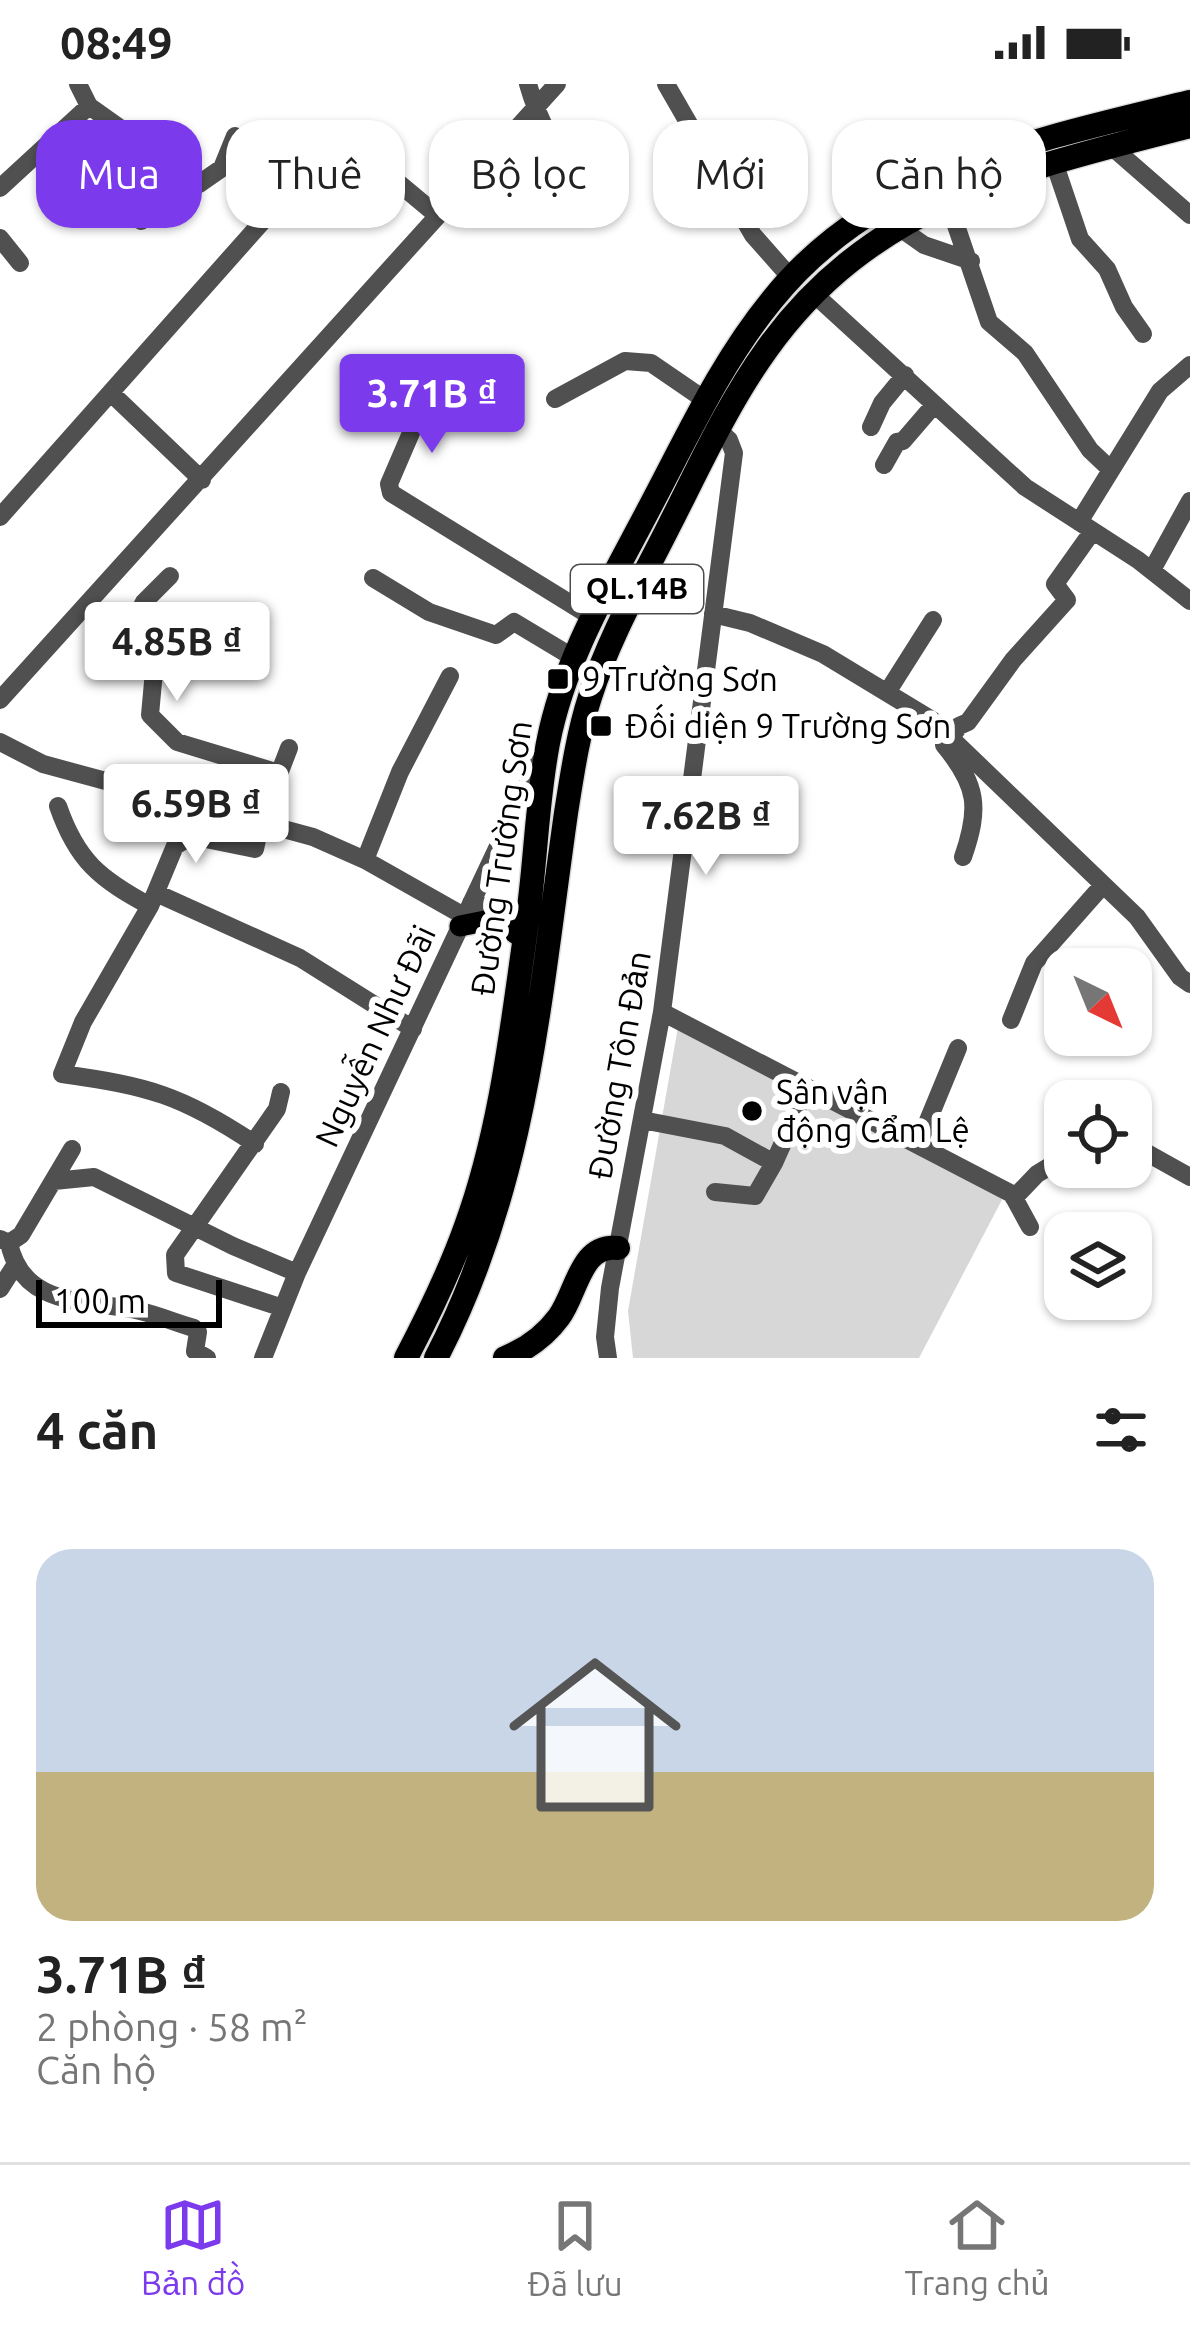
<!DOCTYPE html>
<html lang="vi">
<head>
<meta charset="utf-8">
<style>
	body { margin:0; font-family:Ubuntu,sans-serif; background:#f2f2f2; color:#222; height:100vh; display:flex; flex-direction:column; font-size:45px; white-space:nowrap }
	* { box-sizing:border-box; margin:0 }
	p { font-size:39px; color:#767676 }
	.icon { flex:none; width:66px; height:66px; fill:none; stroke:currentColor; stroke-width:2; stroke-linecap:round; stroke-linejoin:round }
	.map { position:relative; height:1274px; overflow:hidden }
	.sheet { display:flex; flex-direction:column; background:#fff; flex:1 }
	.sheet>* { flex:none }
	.top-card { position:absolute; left:36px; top:36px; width:1119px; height:108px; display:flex; gap:24px }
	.needle { width:78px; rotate:137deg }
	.tools { position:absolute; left:1044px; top:864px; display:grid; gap:24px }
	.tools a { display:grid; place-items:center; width:108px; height:108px; border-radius:24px; background:#fff; box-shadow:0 3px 9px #0004; font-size:60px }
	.scale { position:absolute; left:36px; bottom:30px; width:186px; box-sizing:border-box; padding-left:12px; border:6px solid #000; border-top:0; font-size:33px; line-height:42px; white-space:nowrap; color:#000; -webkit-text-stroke:9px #fff; paint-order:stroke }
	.price { position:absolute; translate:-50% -102px; padding:0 27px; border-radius:12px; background:#fff; color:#222; font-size:39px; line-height:78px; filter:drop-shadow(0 3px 6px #0008) }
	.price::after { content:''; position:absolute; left:50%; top:72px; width:36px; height:27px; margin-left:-18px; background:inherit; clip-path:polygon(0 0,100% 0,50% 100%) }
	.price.current { background:#7c3aed; color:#fff }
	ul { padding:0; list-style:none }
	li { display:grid; align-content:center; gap:24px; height:636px; padding:0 36px }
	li+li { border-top:3px solid #e0e0e0 }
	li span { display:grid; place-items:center; height:372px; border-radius:36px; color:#555 }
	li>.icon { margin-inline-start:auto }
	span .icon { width:216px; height:216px; fill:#fffc; stroke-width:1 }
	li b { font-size:51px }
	h2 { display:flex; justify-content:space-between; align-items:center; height:144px; padding:0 36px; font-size:51px }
	.tag { padding:0 42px; border-radius:36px; background:#fff; box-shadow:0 3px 9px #0004; font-size:42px; line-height:108px }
	.tag.current { background:#7c3aed; color:#fff }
	.status { display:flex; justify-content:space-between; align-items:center; height:84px; padding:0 60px; background:#fff; direction:ltr }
	.status svg { height:33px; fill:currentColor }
	.menu { display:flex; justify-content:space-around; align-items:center; height:168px; border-top:3px solid #e0e0e0; background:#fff; font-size:33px; color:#767676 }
	.menu a { display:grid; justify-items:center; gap:6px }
	.menu .current { color:#7c3aed }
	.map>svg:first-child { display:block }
	.green { fill:#d7d7d7 }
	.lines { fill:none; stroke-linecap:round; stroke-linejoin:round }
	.major-casing { stroke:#dbdbdb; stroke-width:24 }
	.highway-casing { stroke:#dbdbdb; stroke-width:27 }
	.minor { stroke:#505050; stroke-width:18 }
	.major { stroke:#000; stroke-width:21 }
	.highway { stroke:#000; stroke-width:24 }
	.poi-dot { fill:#000; stroke:#fff; stroke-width:4.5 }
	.labels { text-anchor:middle; stroke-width:12; stroke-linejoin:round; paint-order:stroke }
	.shield { fill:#fff; stroke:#4c4c4c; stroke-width:3 }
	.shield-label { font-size:30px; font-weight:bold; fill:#000 }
	.poi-label { font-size:33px; fill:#000; stroke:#fff; text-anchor:start }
	.street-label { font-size:33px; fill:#000; stroke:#fff }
</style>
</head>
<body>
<div class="status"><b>08:49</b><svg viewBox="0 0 49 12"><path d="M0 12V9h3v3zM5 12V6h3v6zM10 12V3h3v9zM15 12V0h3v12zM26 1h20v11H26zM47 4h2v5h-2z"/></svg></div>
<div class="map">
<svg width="1190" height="1274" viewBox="0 0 1190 1274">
	<rect width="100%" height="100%" fill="#fff"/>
	<!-- green -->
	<path class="green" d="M 678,943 L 1005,1110 L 919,1274 L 633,1274 L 628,1227 Z"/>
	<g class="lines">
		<defs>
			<path id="major" d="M 460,842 L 495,835 L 524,855"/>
			<path id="highway" d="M 406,1274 C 428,1232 450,1187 466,1142 C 502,1044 513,934 528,831 C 536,774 537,716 548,659 C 565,572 612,496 652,419 C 689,349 722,277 772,216 C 875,87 1039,55 1190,18
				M 436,1274 C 526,1102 539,918 566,729 C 572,691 578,650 590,613 C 609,553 642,496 670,440 C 700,381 728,319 767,265 C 872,118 1025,84 1190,42
				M 505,1274 C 527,1265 545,1252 559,1233 C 577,1209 580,1159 618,1164"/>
		</defs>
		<!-- major casing -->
		<use href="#major" class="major-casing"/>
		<!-- highway casing -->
		<use href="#highway" class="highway-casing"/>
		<!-- minor -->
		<path class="minor" d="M 528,0 C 537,32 555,69 580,92
			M 666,0 L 753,151 L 791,194
			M 89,22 L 199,100 L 222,84 L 235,52
			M 1111,62 L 1190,131
			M 42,67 L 141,137
			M 1054,78 L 1080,155 L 1107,185 L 1124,223 L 1143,250
			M 0,104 L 89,22 L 78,0
			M 947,115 L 989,238 L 1025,269 L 1090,366 L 1109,384
			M 897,142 L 924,161 L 971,177
			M 0,154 L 20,179
			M 813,209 L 1025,403 L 1138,476 L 1190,517
			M 392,302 L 423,321 L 389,400 L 391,409 L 592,533
			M 111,309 L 202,396
			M 555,315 L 625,277 L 651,279 L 705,316
			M 871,343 L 882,319 L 905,291
			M 884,381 L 897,358 L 903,357 L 934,321
			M 0,433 L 333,58 L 347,56 L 438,132
			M 1079,438 L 1160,307 L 1190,281
			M 1152,486 L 1190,417
			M 170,492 L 144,518 L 138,530 L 155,576 L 150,631 L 177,658 L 279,689
			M 373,494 L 429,528 L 496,551 L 514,538 L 574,574
			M 713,530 L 750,539 L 823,570 L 932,636 L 1137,833 L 1180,893 L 1190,900
			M 888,607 L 933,536
			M 0,616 L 557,0
			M 951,654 L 959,642 L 968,638 L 1013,576 L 1067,516 L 1055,500 L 1092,448
			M 0,658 L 43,680 L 313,753 L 365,776 L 464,832
			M 944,661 C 978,702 980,724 963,773
			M 58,722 C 77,777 100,795 150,822
			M 365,776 L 400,688 L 450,592
			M 156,809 L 300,874 L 413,945
			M 471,819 L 537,833
			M 662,928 L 1012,1110 L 1030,1143
			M 1011,936 L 1034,879 L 1103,801
			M 281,1008 L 277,1025 L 175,1171 L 176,1189 L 283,1224
			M 642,1036 L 725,1052 L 774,1079 L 798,1025
			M 255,1060 C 182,1011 148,1002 62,990 L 83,938 L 150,822 L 175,762 L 191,752 L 255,765 L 261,737 L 289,664
			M 1131,1060 L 1190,1093
			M 918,1061 L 958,964
			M 54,1097 L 94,1093 L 233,1162 L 297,1189
			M 715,1108 L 755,1112 L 774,1079
			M 1014,1114 L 1037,1090 L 1065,1073
			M 0,1155 L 9,1159 L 21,1151 L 72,1065
			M 9,1159 C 23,1225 88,1215 140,1227 C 158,1231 176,1239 194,1244 L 198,1248 L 195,1267 L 207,1274
			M 0,1205 L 14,1183
			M 263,1274 L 297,1189 L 542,669
			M 608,1274 L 605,1253 L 610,1204 L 662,928 L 734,369 L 729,356 L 718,346"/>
		<!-- major -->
		<use href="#major" class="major"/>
		<!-- highway -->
		<use href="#highway" class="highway"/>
	</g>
	<!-- markers -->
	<g class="poi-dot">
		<rect x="546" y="583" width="24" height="24" rx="6"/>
		<rect x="589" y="630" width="24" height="24" rx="6"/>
		<circle cx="752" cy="1027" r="12"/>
	</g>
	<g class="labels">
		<!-- shield labels -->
		<rect class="shield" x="571" y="481" width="132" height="48" rx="9"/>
		<g class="shield-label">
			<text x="637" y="515">QL.14B</text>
		</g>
		<!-- poi labels -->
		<g class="poi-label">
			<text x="582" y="607">9 Trường Sơn</text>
			<text x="625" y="654">Đối diện 9 Trường Sơn</text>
			<text x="776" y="1020">Sân vận<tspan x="776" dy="38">động Cẩm Lệ</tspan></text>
		</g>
		<!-- street labels -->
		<g class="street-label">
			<text transform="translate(501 774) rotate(-82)" y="12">Đường Trường Sơn</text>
			<text transform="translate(375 952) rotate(-65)" y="12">Nguyễn Như Đãi</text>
			<text transform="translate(619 981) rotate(-80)" y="12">Đường Tôn Đản</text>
		</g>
	</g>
</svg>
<div class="tools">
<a><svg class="needle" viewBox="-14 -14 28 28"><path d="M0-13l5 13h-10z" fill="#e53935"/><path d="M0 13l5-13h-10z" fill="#767676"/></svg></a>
<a><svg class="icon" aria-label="locate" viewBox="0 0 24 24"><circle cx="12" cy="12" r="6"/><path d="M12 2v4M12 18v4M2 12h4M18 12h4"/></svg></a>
<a><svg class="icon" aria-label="layers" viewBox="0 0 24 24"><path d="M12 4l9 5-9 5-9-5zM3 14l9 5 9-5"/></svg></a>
</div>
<div class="scale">100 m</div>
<b class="price current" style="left:432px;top:372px">3.71B ₫</b>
<b class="price" style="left:177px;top:620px">4.85B ₫</b>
<b class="price" style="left:196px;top:782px">6.59B ₫</b>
<b class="price" style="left:706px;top:794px">7.62B ₫</b>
<div class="top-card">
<a class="tag current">Mua</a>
<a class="tag">Thuê</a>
<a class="tag">Bộ lọc</a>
<a class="tag">Mới</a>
<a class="tag">Căn hộ</a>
</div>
</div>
<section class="sheet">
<h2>4 căn<svg class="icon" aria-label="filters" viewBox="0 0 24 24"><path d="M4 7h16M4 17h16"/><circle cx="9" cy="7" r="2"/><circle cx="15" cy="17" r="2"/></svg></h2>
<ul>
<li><span style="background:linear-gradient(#c9d6e8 60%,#c2b280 0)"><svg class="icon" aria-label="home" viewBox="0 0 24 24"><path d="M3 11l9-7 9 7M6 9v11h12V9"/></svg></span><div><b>3.71B ₫</b><p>2 phòng · 58 m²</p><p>Căn hộ</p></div></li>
</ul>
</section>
<nav class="menu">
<a class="current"><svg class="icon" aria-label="map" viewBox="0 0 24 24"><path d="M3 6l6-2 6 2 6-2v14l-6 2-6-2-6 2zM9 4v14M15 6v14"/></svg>Bản đồ</a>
<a><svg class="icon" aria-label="saved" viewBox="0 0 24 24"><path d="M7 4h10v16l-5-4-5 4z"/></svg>Đã lưu</a>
<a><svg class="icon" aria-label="home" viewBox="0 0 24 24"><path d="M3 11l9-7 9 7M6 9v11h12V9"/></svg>Trang chủ</a>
</nav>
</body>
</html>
